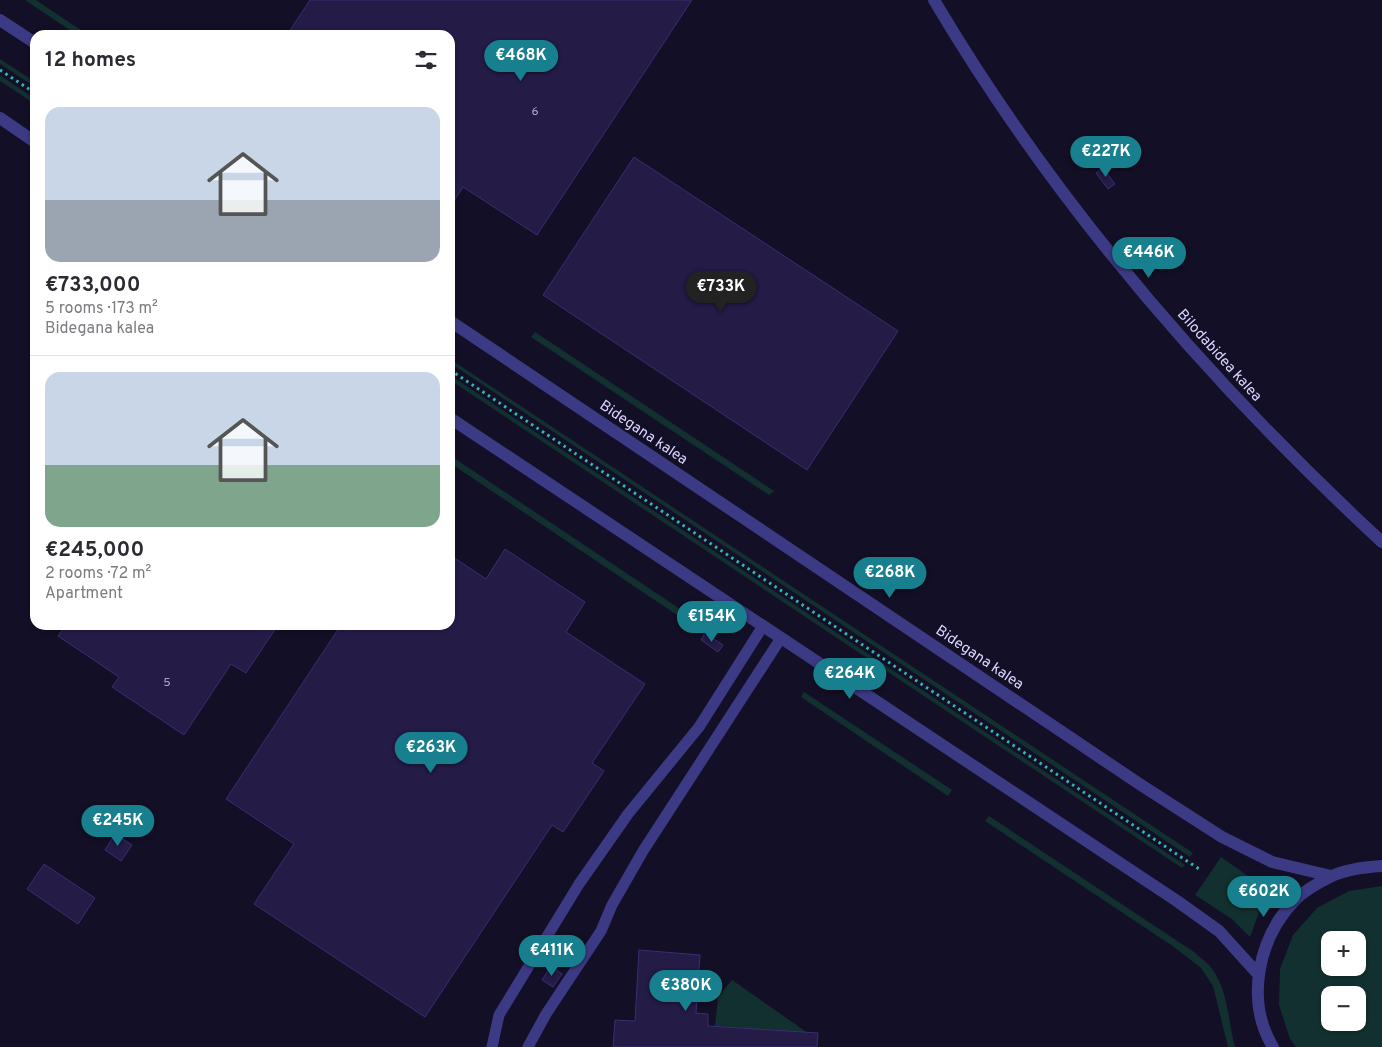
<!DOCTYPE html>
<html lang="en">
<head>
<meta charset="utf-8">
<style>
	body { margin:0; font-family:Overpass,sans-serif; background:#f7f7f7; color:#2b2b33; height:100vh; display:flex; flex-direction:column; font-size:19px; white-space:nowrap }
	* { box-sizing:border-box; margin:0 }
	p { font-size:16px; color:#7c7c81 }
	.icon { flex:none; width:28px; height:28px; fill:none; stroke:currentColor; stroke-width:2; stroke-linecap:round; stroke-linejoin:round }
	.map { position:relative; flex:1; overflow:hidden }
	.sheet { position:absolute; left:30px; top:30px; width:425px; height:600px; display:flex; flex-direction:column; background:#fff; border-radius:15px; box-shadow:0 1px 4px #0004 }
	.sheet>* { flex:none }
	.fabs { position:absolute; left:1321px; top:931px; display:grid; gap:10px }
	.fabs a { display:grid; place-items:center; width:45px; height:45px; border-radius:10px; background:#fff; box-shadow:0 1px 4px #0004; font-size:25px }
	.price { position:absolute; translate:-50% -42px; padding:0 11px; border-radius:18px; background:#187f8f; color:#fff; font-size:16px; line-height:32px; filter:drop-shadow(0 1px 2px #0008) }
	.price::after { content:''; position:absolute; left:50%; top:30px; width:15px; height:11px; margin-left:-8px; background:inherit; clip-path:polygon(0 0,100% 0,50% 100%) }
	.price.active { background:#222; color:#fff }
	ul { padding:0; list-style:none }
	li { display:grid; align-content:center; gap:10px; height:265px; padding:0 15px }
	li+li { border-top:1px solid #e1e1e2 }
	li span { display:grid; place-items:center; height:155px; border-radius:15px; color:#555 }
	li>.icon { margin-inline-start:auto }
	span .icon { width:90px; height:90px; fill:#fffc; stroke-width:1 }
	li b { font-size:21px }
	h2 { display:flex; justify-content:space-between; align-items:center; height:60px; padding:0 15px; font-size:21px }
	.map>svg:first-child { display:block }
	.green { fill:#12302f; fill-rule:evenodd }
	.building { fill:#241b47; stroke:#3b2d73 }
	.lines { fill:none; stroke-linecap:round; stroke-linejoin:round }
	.path { stroke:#2fb8b0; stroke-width:3; stroke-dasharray:2.5 4; stroke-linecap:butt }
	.service { stroke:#3d3a85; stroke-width:11 }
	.minor { stroke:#3d3a85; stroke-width:12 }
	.tertiary { stroke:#3d3a85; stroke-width:12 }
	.labels { text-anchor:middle; stroke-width:4.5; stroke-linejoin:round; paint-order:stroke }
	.number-label { font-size:12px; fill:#aca6d1 }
	.street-label { font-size:15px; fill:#d9d4ff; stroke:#130f26 }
</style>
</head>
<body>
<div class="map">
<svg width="1382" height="1047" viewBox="0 0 1382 1047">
	<rect width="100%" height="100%" fill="#130f26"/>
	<!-- green -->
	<path class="green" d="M 25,0 L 36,0 L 88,35 L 77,35 Z
		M 0,59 L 35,82 L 35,87 L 0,64 Z
		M 0,75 L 35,99 L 35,104 L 0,81 Z
		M 535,332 L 774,491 L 769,495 L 531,337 Z
		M 450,359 L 1193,853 L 1190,857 L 450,363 Z
		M 450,375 L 1185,865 L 1182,868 L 450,380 Z
		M 451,456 L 701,623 L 698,629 L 450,463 Z
		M 804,692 L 952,790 L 948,796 L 801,697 Z
		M 989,816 L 1194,952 C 1198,956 1204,960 1209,965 C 1228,986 1228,1021 1235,1047 L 1228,1047 L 1213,986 L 1201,968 L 1174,947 L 985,821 Z
		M 1221,857 L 1248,876 L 1280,889 L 1260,910 L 1250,937 L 1232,919 L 1195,895 Z
		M 1382,886 L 1382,1047 L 1296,1047 L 1290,1039 L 1279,1005 L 1280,969 L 1293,935 L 1317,908 L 1349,891 ZM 1330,940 L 1358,940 L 1358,968 L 1330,968 ZM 1330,995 L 1358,995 L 1358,1022 L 1330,1022 Z
		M 732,980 L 808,1033 L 715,1026 L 718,997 Z"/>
	<!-- building -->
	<path class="building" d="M 310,0 L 692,0 L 537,235 L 463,187 L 450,207 L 450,35 L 287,35 Z
		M 634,157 L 898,331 L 807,470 L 543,295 Z
		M 1103,168 L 1115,184 L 1108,189 L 1096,173 Z
		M 505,549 L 585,602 L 566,632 L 645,684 L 592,763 L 604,771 L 563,832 L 552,825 L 425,1017 L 254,904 L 294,844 L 226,799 L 341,625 L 450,625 L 450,555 L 486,579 Z
		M 66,625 L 278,625 L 246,673 L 231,664 L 184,735 L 112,687 L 119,677 L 58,636 Z
		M 705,633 L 723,645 L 718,652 L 701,640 Z
		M 115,834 L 132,845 L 121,861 L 105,850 Z
		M 44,864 L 95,898 L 78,924 L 27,889 Z
		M 639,950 L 700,955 L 696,1013 L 708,1014 L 708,1026 L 818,1033 L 817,1047 L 613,1047 L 615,1020 L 635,1021 Z
		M 551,966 L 562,974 L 553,987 L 542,980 Z"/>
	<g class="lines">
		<!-- path -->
		<path class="path" d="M 0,70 L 35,93
			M 450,370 L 1199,869"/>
		<!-- service -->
		<path class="service" d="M 492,1047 L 499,1015 L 579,884 L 628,814 L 699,727 L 763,626
			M 528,1047 L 546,1014 L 601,931 L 612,905 L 643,851 L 781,638"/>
		<!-- minor -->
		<path class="minor" d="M 934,0 C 1054,203 1210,383 1382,542"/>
		<!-- tertiary -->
		<path class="tertiary" d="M 0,20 L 35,43
			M 0,118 L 35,142
			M 450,321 L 1141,785 L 1222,837 L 1272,862 L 1331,876
			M 450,418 L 1177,901 L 1219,931 L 1258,974
			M 1273,1047 C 1245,1001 1258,938 1295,900 C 1303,892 1320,882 1330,877 C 1346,869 1365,867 1382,866"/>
	</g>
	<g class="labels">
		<!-- number labels -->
		<g class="number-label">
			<text x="535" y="115">6</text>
			<text x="167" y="686">5</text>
		</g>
		<!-- street labels -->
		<g class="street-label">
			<text transform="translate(1220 355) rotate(48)" y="5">Bilodabidea kalea</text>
			<text transform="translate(644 432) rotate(34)" y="5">Bidegana kalea</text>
			<text transform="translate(980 657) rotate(34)" y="5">Bidegana kalea</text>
		</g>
	</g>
</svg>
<div class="fabs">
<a>+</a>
<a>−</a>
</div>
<b class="price" style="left:521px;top:82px">€468K</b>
<b class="price" style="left:1106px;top:178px">€227K</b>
<b class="price" style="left:1149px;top:279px">€446K</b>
<b class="price active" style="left:721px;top:313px">€733K</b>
<b class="price" style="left:890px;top:599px">€268K</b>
<b class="price" style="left:712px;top:643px">€154K</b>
<b class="price" style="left:850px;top:700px">€264K</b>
<b class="price" style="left:431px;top:774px">€263K</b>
<b class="price" style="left:118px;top:847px">€245K</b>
<b class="price" style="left:1264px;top:918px">€602K</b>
<b class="price" style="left:552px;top:977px">€411K</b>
<b class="price" style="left:686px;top:1012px">€380K</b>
<section class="sheet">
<h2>12 homes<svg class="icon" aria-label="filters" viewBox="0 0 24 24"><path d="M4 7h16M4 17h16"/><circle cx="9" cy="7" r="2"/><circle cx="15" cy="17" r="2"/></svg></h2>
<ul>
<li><span style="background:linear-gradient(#c9d6e8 60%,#9aa5b1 0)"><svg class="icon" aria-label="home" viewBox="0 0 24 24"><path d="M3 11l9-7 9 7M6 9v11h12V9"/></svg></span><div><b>€733,000</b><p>5 rooms · 173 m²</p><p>Bidegana kalea</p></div></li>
<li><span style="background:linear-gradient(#c9d6e8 60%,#7fa58c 0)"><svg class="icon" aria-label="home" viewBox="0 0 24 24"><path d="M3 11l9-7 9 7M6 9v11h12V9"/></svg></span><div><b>€245,000</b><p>2 rooms · 72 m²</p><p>Apartment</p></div></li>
</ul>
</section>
</div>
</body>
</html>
